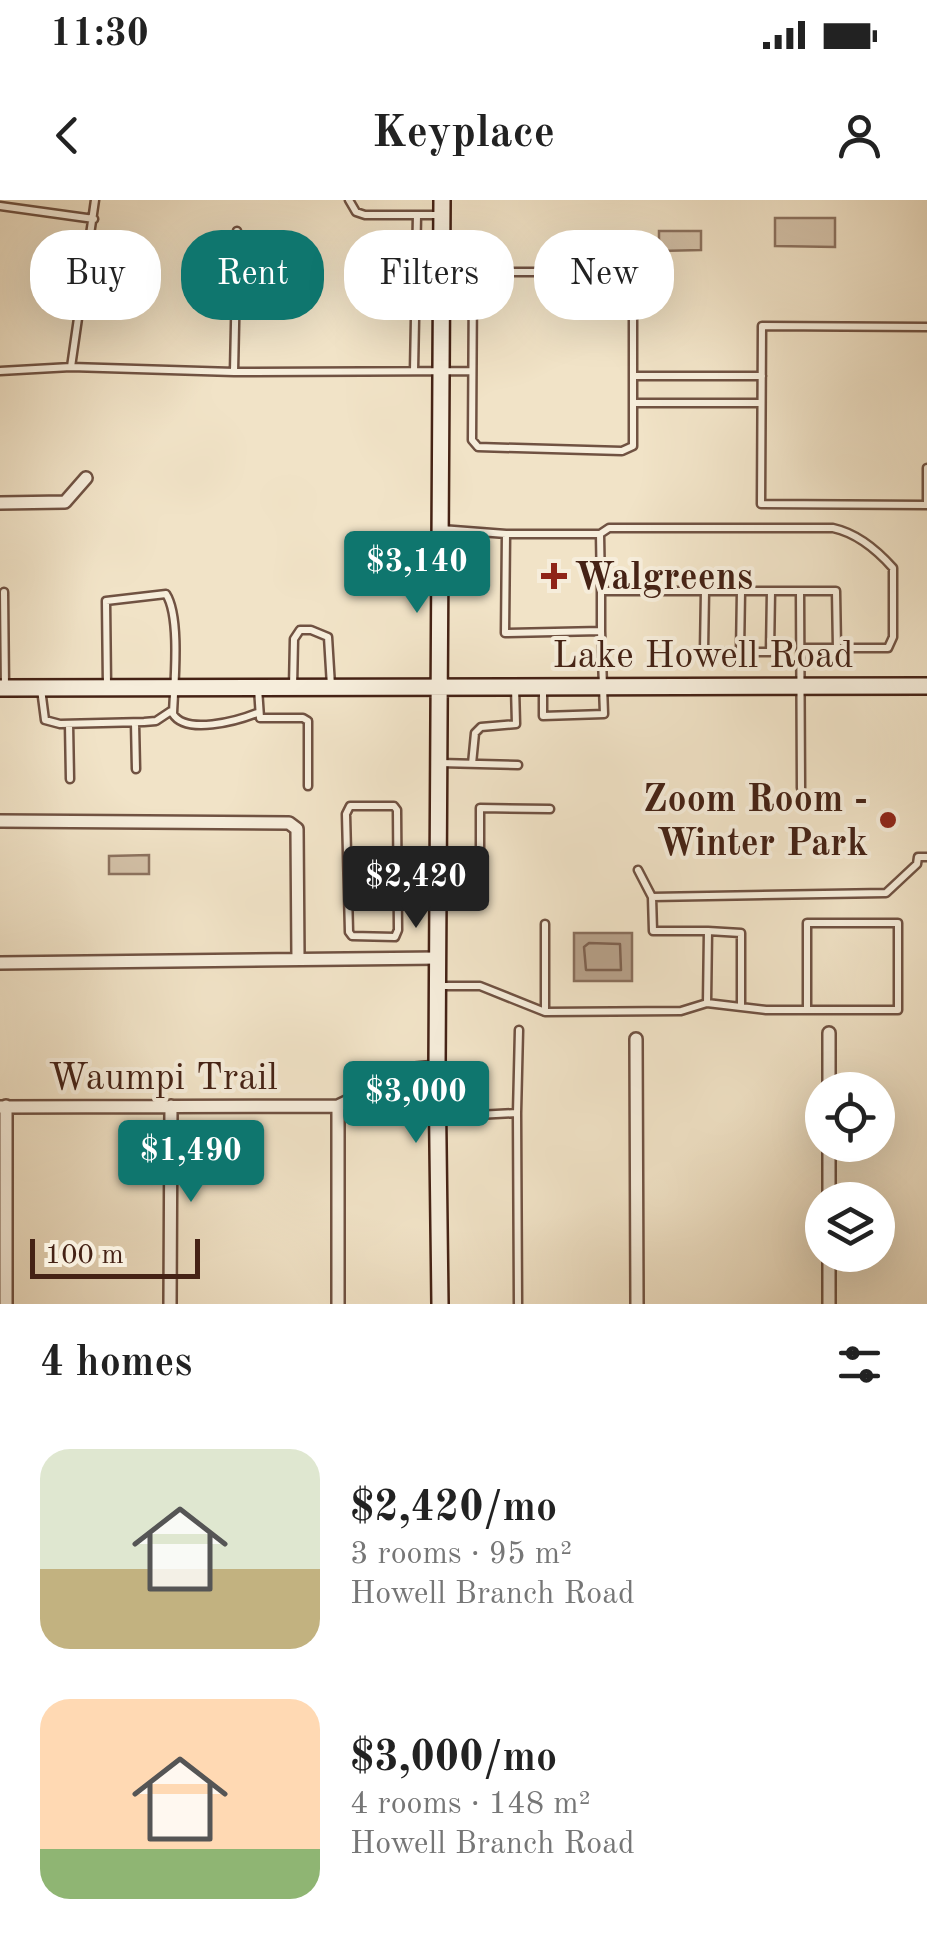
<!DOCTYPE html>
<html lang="en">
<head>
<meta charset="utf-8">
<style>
	body { margin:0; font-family:"Old Standard TT",serif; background:#f6f6f6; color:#222; height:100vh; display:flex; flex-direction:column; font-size:38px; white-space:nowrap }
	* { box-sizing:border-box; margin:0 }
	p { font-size:32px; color:#767676 }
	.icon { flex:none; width:55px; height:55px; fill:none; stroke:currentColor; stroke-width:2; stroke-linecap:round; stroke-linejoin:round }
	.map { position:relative; height:1104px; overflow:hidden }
	.panel { display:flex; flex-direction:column; background:#fff; flex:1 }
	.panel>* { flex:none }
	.top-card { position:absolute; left:30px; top:30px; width:868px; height:90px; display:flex; gap:20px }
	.fabs { position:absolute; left:805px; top:872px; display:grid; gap:20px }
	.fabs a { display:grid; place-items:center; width:90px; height:90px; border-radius:50%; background:#fff; box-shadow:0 10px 40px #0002; font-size:50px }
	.scale { position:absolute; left:30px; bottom:25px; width:170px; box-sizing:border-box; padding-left:10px; border:5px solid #452215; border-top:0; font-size:28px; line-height:35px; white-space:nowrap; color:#452215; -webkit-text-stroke:8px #f6eddb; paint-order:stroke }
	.price { position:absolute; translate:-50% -85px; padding:0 22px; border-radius:10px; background:#0f766e; color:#fff; font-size:32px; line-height:65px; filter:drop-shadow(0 2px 5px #0008) }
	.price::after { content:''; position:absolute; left:50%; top:60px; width:30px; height:22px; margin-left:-15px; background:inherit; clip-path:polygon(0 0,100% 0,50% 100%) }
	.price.selected { background:#222; color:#fff }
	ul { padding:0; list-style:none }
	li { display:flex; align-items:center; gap:30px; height:250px; padding:0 40px }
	li span { display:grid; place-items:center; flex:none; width:280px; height:200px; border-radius:30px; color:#555 }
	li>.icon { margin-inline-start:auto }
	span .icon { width:120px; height:120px; fill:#fffc; stroke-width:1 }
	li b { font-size:42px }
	h2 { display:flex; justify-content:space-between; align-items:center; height:120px; padding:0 40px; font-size:42px }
	.chip { padding:0 35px; border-radius:40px; background:#fff; box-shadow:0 10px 40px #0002; font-size:35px; line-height:90px }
	.chip.selected { background:#0f766e; color:#fff }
	.status { display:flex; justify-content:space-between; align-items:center; height:70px; padding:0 50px; background:#fff; direction:ltr }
	.status svg { height:28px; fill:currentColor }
	header { display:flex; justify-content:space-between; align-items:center; height:130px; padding:0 40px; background:#fff; font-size:45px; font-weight:700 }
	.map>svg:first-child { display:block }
	.green { fill:#d4c2a9; stroke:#8c725f; stroke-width:2.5 }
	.water { fill:#b7a18a; stroke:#896e5b; stroke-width:2.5 }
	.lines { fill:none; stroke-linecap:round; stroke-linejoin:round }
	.shore { stroke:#7e6250; stroke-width:2.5 }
	.lane-casing { stroke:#705242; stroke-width:11 }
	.street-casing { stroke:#705242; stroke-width:16 }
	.secondary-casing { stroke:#452215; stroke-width:20 }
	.lane { stroke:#f6eddb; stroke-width:6 }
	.street { stroke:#f6eddb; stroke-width:11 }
	.secondary { stroke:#f6eddb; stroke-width:15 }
	.poi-dot { fill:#8f2418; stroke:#f6eddb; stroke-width:4 }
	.labels { text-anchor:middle; stroke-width:8; stroke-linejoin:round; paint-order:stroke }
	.poi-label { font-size:38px; font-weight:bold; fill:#452215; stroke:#f6eddb; text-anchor:start }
	.street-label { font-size:38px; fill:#452215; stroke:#f6eddb }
</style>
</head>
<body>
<div class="status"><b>11:30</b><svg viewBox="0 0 49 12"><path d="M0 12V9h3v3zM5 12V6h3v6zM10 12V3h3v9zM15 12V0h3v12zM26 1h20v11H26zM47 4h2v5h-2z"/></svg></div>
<header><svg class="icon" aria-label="back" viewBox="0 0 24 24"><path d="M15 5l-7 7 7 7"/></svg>Keyplace<svg class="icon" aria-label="person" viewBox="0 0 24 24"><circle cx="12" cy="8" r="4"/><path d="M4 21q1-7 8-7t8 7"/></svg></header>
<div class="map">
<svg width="927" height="1104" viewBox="0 0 927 1104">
	<rect width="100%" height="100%" fill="#f1e3c7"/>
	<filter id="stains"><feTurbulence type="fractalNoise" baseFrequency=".002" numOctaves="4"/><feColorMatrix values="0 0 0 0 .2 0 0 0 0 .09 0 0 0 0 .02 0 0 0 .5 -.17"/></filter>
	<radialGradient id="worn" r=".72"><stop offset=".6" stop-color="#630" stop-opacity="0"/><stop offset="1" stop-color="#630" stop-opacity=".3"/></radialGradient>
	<!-- green -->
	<path class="green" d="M 775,18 L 835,18 L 835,47 L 775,46 Z
		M 659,31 L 701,31 L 701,50 L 659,51 Z
		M 149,655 L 149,674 L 109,674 L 109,656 Z"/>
	<!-- water -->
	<path class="water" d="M 574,733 L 632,733 L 632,781 L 574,781 Z"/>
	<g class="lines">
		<!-- shore -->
		<path class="shore" d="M 589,743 L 620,744 L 621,770 L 586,770 L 584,747 Z"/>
		<defs>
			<path id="lane" d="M 349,0 L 356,12 L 365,15 L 440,15
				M 0,6 L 94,19
				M 481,72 L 627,72 L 633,80 L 633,246 L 622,251 L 478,247 L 472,240 L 473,78 Z
				M 80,106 L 97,108 L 105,105 L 112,71
				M 927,127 L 762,126 L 761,304 L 927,305 L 927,268
				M 71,167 L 95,0
				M 0,171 L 71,167 L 234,172 L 472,171
				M 414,171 L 417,15
				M 234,172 L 237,31
				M 633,176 L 762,176
				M 633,203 L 761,203
				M 441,329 L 506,334
				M 600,334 L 609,328 L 833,328 C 856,333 877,350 893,368 L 893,437 L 888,448 L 801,448
				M 601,391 L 600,334 L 506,334 L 505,433 L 601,431 L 601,391 L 800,391 L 801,588
				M 705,391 L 704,451 L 740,452 L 741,391
				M 800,391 L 836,391 L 837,448
				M 4,392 L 5,487
				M 740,452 L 770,452 L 771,391
				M 107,486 L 106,401 L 166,394 C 181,417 174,485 173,514 C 186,535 237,521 257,513
				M 293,487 L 294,439 L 300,430 L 311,430 L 328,437 L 331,486
				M 258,488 L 260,518 L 303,518 L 308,521 L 308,586
				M 41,489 L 45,520 L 60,524 L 144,522 L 156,521 L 171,511
				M 543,489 L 543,516 L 604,514 L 601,431
				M 135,523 L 136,569
				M 69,524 L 70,579
				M 440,563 L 518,565
				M 472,564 L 475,533 L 481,527 L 516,524 L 515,487
				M 350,606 L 394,606 L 397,610 L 398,730 L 395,737 L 352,736 L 349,732 L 346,614 Z
				M 348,676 L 437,674
				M 480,683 L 480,608 L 550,609
				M 652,697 L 886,693 L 917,664 L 918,657 L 927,657
				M 708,731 L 741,733 L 741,805
				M 440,786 L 480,786 L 545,812 L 681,811 L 707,803 L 708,731 L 653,731 L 652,697 L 638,670
				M 707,803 L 766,810 L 898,810 L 898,723 L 807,723 L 807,810
				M 545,812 L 545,724
				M 517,913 L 518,1104
				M 439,917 L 517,913 L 519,830"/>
			<path id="street" d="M 0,303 L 65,302 L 86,278
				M 0,621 L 289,623 L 297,629 L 298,759
				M 0,763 L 439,758
				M 636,839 L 637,1104
				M 829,890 L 829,833
				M 338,906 L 338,1104
				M 0,907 L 338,906 L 415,869 L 437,867
				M 829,1000 L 829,945
				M 6,1104 L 6,906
				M 170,1104 L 171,906
				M 829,1104 L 829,1055"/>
			<path id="secondary" d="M 0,488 L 927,486
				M 440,1104 L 437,867 L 442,0"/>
		</defs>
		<!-- lane casing -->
		<use href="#lane" class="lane-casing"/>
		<!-- street casing -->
		<use href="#street" class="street-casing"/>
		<!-- secondary casing -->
		<use href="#secondary" class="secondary-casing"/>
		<!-- lane -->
		<use href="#lane" class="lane"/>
		<!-- street -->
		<use href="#street" class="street"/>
		<!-- secondary -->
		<use href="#secondary" class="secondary"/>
	</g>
	<!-- markers -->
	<g class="poi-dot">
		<path d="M549 361h10v10h10v10h-10v10h-10v-10h-10v-10h10z"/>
		<circle cx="888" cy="620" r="10"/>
	</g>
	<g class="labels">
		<!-- poi labels -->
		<g class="poi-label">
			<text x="574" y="389">Walgreens</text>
			<text x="868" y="611" text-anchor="end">Zoom Room -<tspan x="868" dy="44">Winter Park</tspan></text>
		</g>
		<!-- street labels -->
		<g class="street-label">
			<text x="703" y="467">Lake Howell Road</text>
			<text x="163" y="889">Waumpi Trail</text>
		</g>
	</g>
	<rect width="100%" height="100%" filter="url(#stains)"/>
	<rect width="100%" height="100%" fill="url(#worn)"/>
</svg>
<div class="fabs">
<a><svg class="icon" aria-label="locate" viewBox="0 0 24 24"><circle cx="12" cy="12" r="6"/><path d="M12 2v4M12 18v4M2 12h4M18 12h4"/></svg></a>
<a><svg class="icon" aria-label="layers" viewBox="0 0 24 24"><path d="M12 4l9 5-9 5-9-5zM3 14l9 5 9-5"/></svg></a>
</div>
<div class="scale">100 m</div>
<b class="price" style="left:417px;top:416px">$3,140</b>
<b class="price selected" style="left:416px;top:731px">$2,420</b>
<b class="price" style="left:416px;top:946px">$3,000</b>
<b class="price" style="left:191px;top:1005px">$1,490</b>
<div class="top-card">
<a class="chip">Buy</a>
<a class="chip selected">Rent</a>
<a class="chip">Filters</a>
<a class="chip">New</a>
</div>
</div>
<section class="panel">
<h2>4 homes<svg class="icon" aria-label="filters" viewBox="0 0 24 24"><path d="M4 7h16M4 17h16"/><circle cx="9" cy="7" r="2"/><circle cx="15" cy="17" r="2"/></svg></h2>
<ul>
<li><span style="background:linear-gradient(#dfe7d0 60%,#c2b280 0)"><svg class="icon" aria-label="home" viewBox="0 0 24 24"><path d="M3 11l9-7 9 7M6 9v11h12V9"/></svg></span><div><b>$2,420/mo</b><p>3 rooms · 95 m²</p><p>Howell Branch Road</p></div></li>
<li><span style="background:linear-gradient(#ffd9b3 75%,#8fb573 0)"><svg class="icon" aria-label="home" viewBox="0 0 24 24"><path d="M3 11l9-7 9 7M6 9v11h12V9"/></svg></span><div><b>$3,000/mo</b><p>4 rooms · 148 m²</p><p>Howell Branch Road</p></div></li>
</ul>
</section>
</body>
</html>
